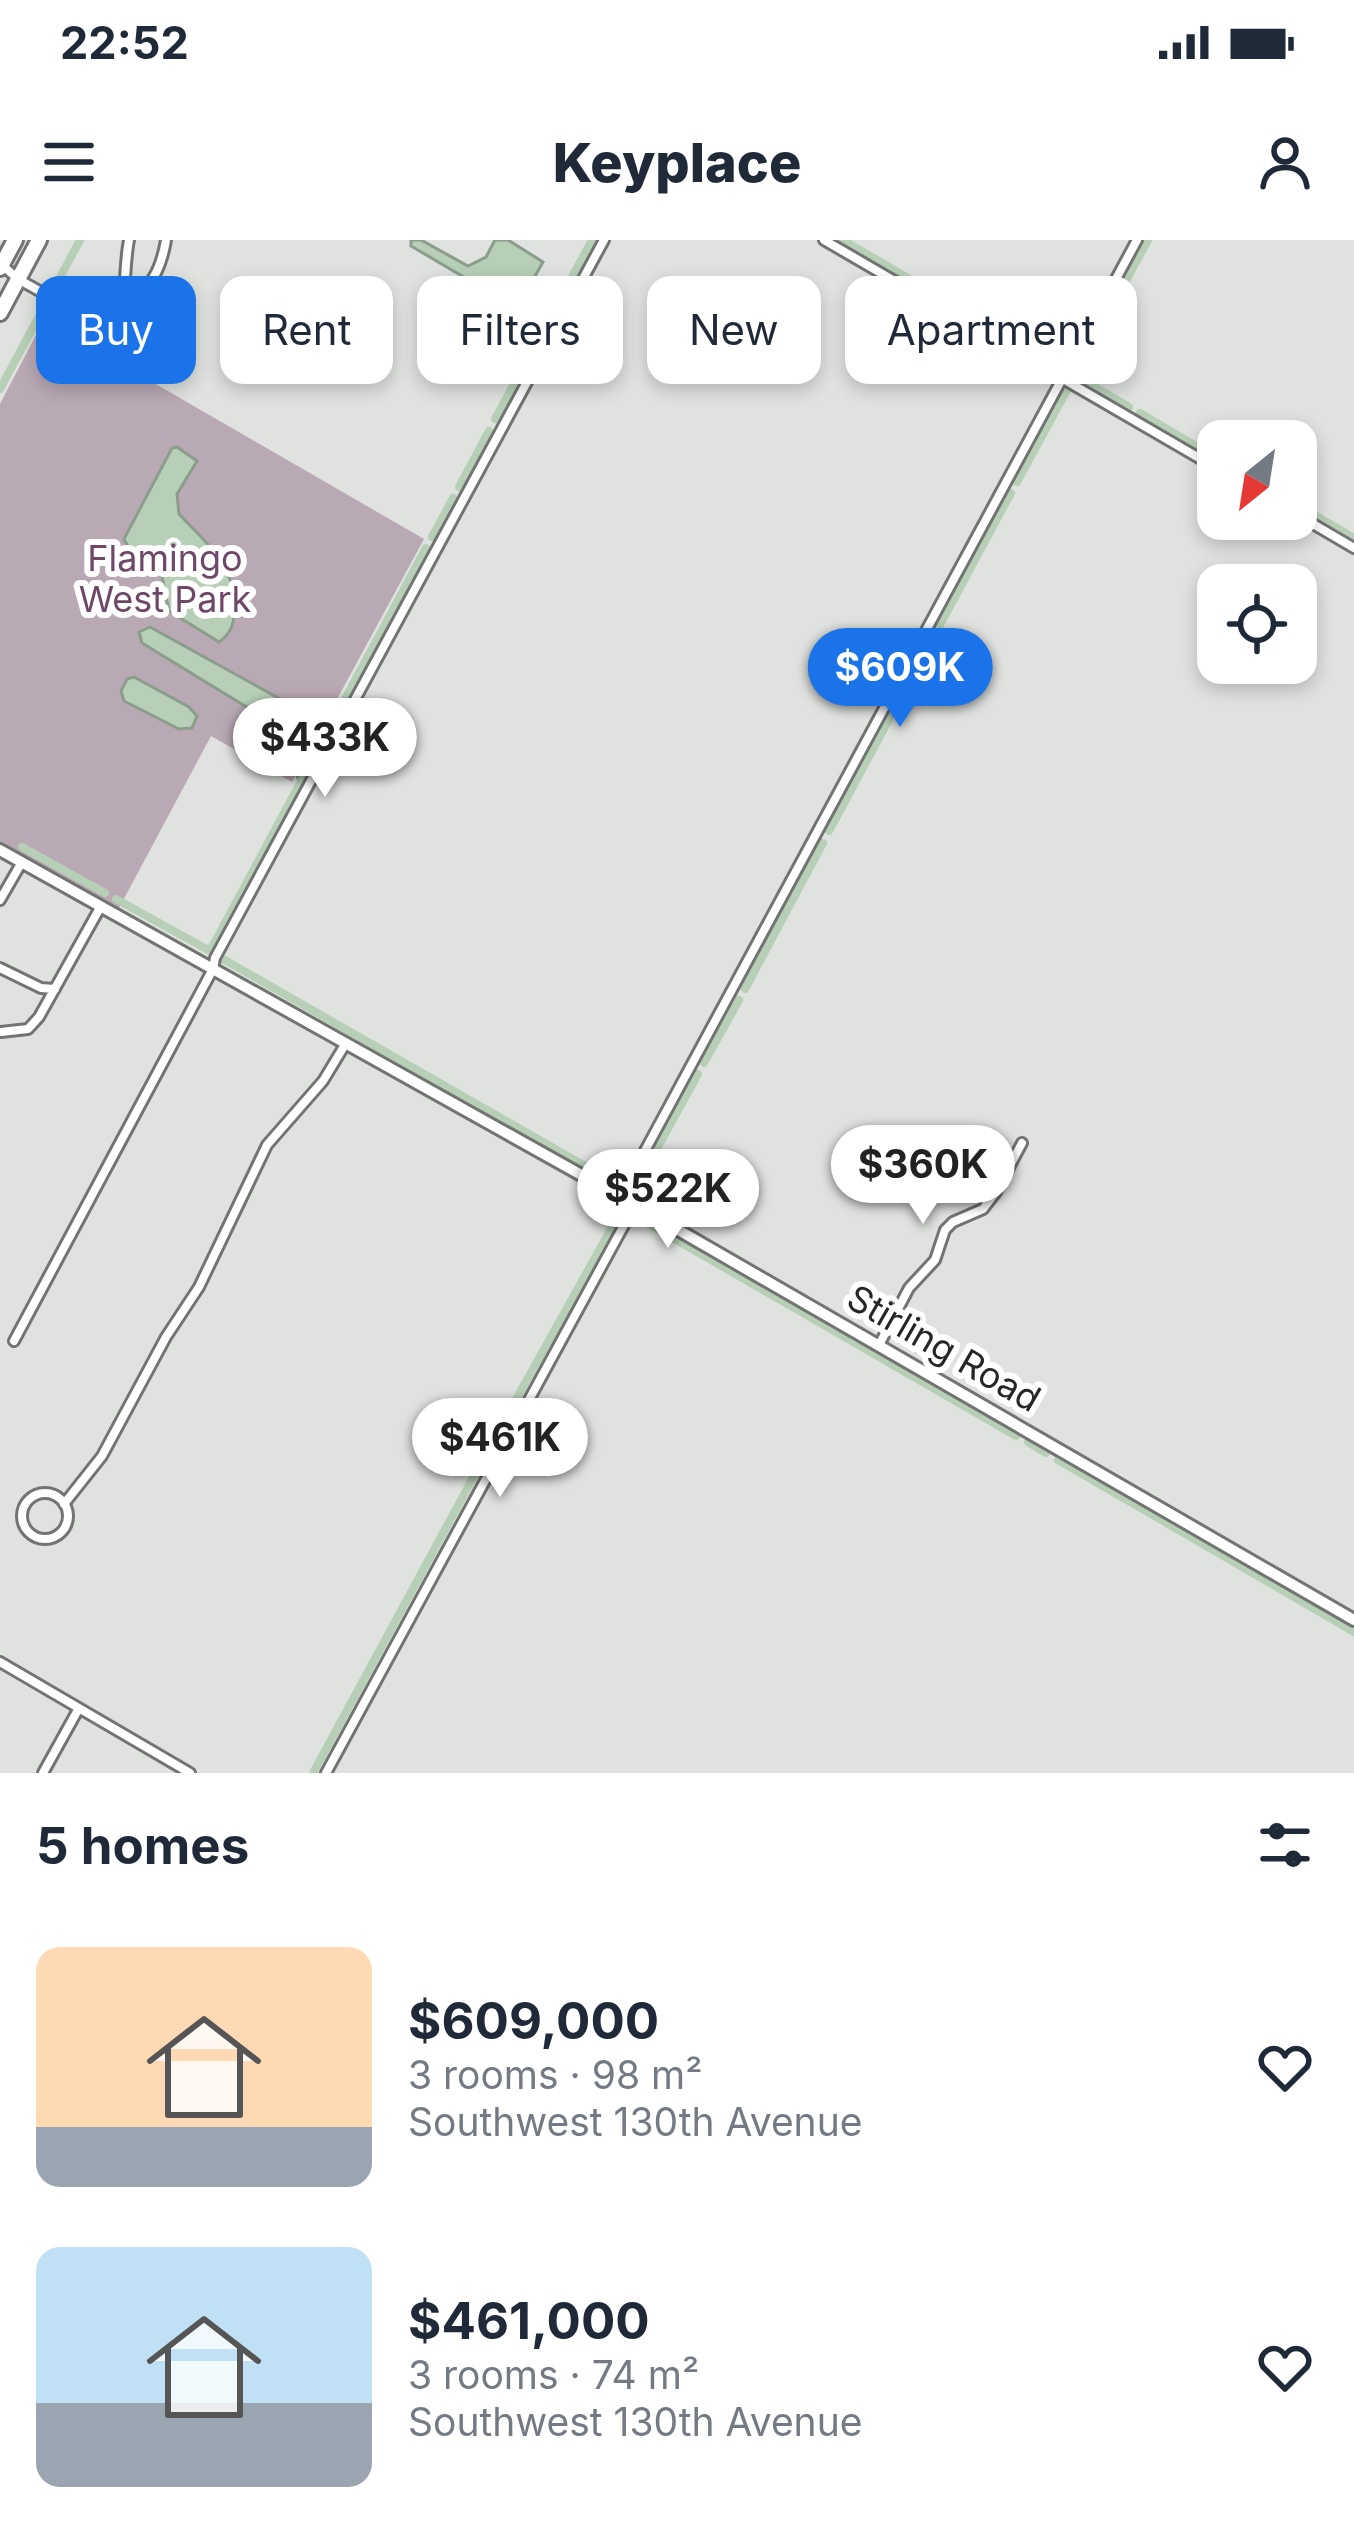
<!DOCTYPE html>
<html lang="en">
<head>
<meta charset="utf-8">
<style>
	body { margin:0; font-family:Inter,sans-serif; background:#f6f6f7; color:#1f2937; height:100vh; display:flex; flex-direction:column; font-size:45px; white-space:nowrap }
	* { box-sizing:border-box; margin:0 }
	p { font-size:39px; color:#747a83 }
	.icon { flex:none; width:66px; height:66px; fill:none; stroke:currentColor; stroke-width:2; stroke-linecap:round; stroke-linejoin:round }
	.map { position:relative; height:1533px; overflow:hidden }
	.drawer { display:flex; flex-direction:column; background:#fff; flex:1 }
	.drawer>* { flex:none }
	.hud { position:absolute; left:36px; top:36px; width:1284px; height:108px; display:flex; gap:24px }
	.needle { width:78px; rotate:210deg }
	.tools { position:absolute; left:1197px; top:180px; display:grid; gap:24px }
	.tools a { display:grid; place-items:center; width:120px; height:120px; border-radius:24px; background:#fff; box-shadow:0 6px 18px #0003; font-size:60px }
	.price { position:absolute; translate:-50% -102px; padding:0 27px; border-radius:42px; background:#fff; color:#222; font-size:39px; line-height:78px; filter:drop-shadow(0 3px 6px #0008) }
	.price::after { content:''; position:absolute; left:50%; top:72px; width:36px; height:27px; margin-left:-18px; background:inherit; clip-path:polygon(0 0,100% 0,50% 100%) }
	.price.current { background:#1a73e8; color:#fff }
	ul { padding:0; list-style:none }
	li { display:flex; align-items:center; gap:36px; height:300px; padding:0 36px }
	li span { display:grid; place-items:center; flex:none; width:336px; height:240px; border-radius:24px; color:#555 }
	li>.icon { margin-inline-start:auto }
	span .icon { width:144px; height:144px; fill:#fffc; stroke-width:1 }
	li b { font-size:51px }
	h2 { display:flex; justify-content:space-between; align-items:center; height:144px; padding:0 36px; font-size:51px }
	.chip { padding:0 42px; border-radius:24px; background:#fff; box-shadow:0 6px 18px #0003; font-size:42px; line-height:108px }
	.chip.current { background:#1a73e8; color:#fff }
	.status { display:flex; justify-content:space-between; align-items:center; height:84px; padding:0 60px; background:#fff; direction:ltr }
	.status svg { height:33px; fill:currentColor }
	header { display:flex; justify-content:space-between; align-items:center; height:156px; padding:0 36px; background:#fff; font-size:54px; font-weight:800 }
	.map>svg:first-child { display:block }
	.green { fill:#b9a9b5 }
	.water { fill:#b7cfb7; stroke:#8b9d8b; stroke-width:3 }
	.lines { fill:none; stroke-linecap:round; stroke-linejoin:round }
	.canal { stroke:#b7cfb7; stroke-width:8 }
	.street-casing { stroke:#727472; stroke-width:14 }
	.secondary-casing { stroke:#727472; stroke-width:16 }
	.highway-casing { stroke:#727472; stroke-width:20 }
	.street { stroke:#fff; stroke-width:8 }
	.secondary { stroke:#fff; stroke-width:10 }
	.highway { stroke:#fff; stroke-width:14 }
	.labels { text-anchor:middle; stroke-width:12; stroke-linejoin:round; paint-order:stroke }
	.park-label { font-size:36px; fill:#6f4767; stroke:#fff }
	.street-label { font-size:36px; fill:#252725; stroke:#fff }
</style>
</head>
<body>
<div class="status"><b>22:52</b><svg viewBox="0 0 49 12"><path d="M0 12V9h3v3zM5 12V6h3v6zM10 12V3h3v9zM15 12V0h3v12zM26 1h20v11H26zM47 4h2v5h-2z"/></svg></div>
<header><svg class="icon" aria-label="menu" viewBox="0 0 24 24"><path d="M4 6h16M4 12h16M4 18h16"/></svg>Keyplace<svg class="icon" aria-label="person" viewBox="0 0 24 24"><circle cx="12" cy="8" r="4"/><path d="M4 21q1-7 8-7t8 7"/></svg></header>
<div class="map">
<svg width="1354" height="1533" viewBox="0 0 1354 1533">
	<rect width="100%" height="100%" fill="#dfe2df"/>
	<!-- green -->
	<path class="green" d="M 51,66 L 131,110 L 142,136 L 424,299 L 292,542 L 211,496 L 119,668 L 0,602 L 0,164 Z"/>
	<!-- water -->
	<path class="water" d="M 411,0 L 421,0 L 468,26 L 486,17 L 495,0 L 508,0 L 543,22 L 519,64 L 513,66 L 411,6 Z
		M 177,207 L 197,221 L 177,254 L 179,274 C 206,303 235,324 235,369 C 234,383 231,394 219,402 L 169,371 L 160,327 L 130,310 L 124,299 L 172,208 Z
		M 150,387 L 329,486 L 299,541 L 295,529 L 260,504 L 258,474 L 142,403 L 139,392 Z
		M 134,437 L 189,467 L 197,476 L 192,488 L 179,489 L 124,461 L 121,451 L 127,439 Z"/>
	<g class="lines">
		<!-- canal -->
		<path class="canal" d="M 843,0 L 1060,127
			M 55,47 L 80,0
			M 0,149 L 44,67
			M 1129,167 L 1075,135 L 1148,0
			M 1140,173 L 1218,219
			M 495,179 L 592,0
			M 1017,242 L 1067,150
			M 459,247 L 489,191
			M 1296,264 L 1354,298
			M 432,297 L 453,258
			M 829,591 L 1011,253
			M 22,607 L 105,653
			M 116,659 L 210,711 L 426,308
			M 223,719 L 599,934 L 623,937
			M 745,749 L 823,603
			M 704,823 L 739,760
			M 632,954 L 698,834
			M 640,979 L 1016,1196
			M 500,1188 L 621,971
			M 1028,1202 L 1046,1213
			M 1058,1220 L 1354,1392
			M 313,1533 L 494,1199"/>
		<defs>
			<path id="street" d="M 824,0 L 1218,229
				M 1,24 L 18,39 L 89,79
				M 122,62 C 151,52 161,29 166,0
				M 113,92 C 128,65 123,30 129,0
				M 1296,274 L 1354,308
				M 0,660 L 22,622
				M 0,728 L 41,748 L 55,749
				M 1,792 L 28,789 L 39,777 L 101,666
				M 620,957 L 1137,0
				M 14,1101 L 213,729 L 215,718 L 604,0
				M 879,1105 L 909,1048 L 935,1020 L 945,990 L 953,982 L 983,969 L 996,952 L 1022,903
				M22 1276a23 23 0 1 1 46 0a23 23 0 1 1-46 0Z
				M 64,1264 L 102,1216 L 166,1097 L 199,1047 L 267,905 L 323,841 L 346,803
				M 0,1422 L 190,1533
				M 43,1533 L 79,1468
				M 326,1533 L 635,965"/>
			<path id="secondary" d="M 0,610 L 635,965 L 1354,1380"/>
			<path id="highway" d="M 0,28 L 15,0
				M 0,73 L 39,0"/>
		</defs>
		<!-- street casing -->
		<use href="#street" class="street-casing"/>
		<!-- secondary casing -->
		<use href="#secondary" class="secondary-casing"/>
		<!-- highway casing -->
		<use href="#highway" class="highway-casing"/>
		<!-- street -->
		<use href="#street" class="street"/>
		<!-- secondary -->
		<use href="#secondary" class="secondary"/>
		<!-- highway -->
		<use href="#highway" class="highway"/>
	</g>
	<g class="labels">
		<!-- park labels -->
		<g class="park-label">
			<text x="165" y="331">Flamingo<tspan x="165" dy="41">West Park</tspan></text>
		</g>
		<!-- street labels -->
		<g class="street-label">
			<text transform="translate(944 1108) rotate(30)" y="13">Stirling Road</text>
		</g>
	</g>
</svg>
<div class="tools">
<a><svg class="needle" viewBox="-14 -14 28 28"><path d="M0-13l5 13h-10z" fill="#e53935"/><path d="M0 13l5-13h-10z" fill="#747a83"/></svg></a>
<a><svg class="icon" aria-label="locate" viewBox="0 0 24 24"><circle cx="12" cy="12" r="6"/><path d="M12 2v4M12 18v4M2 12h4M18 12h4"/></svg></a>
</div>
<b class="price current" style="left:900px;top:490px">$609K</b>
<b class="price" style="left:325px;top:560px">$433K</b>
<b class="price" style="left:923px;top:987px">$360K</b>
<b class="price" style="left:668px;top:1011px">$522K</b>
<b class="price" style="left:500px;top:1260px">$461K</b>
<div class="hud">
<a class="chip current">Buy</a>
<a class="chip">Rent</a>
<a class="chip">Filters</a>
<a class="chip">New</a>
<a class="chip">Apartment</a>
</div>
</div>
<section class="drawer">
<h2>5 homes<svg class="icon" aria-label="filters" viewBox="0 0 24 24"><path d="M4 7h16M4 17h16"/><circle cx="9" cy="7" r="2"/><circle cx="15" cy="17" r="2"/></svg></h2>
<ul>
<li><span style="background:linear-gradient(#ffd9b3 75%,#9aa5b1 0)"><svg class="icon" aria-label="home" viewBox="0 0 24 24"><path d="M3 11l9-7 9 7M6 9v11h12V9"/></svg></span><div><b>$609,000</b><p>3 rooms · 98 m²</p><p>Southwest 130th Avenue</p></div><svg class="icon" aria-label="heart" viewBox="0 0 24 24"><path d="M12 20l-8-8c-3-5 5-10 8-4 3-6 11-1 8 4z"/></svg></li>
<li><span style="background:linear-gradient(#bfe0f5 65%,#9aa5b1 0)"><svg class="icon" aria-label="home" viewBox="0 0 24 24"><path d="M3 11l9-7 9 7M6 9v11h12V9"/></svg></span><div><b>$461,000</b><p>3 rooms · 74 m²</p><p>Southwest 130th Avenue</p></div><svg class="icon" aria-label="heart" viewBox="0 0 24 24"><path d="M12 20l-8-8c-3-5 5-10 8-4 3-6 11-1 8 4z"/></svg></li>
</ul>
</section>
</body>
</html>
